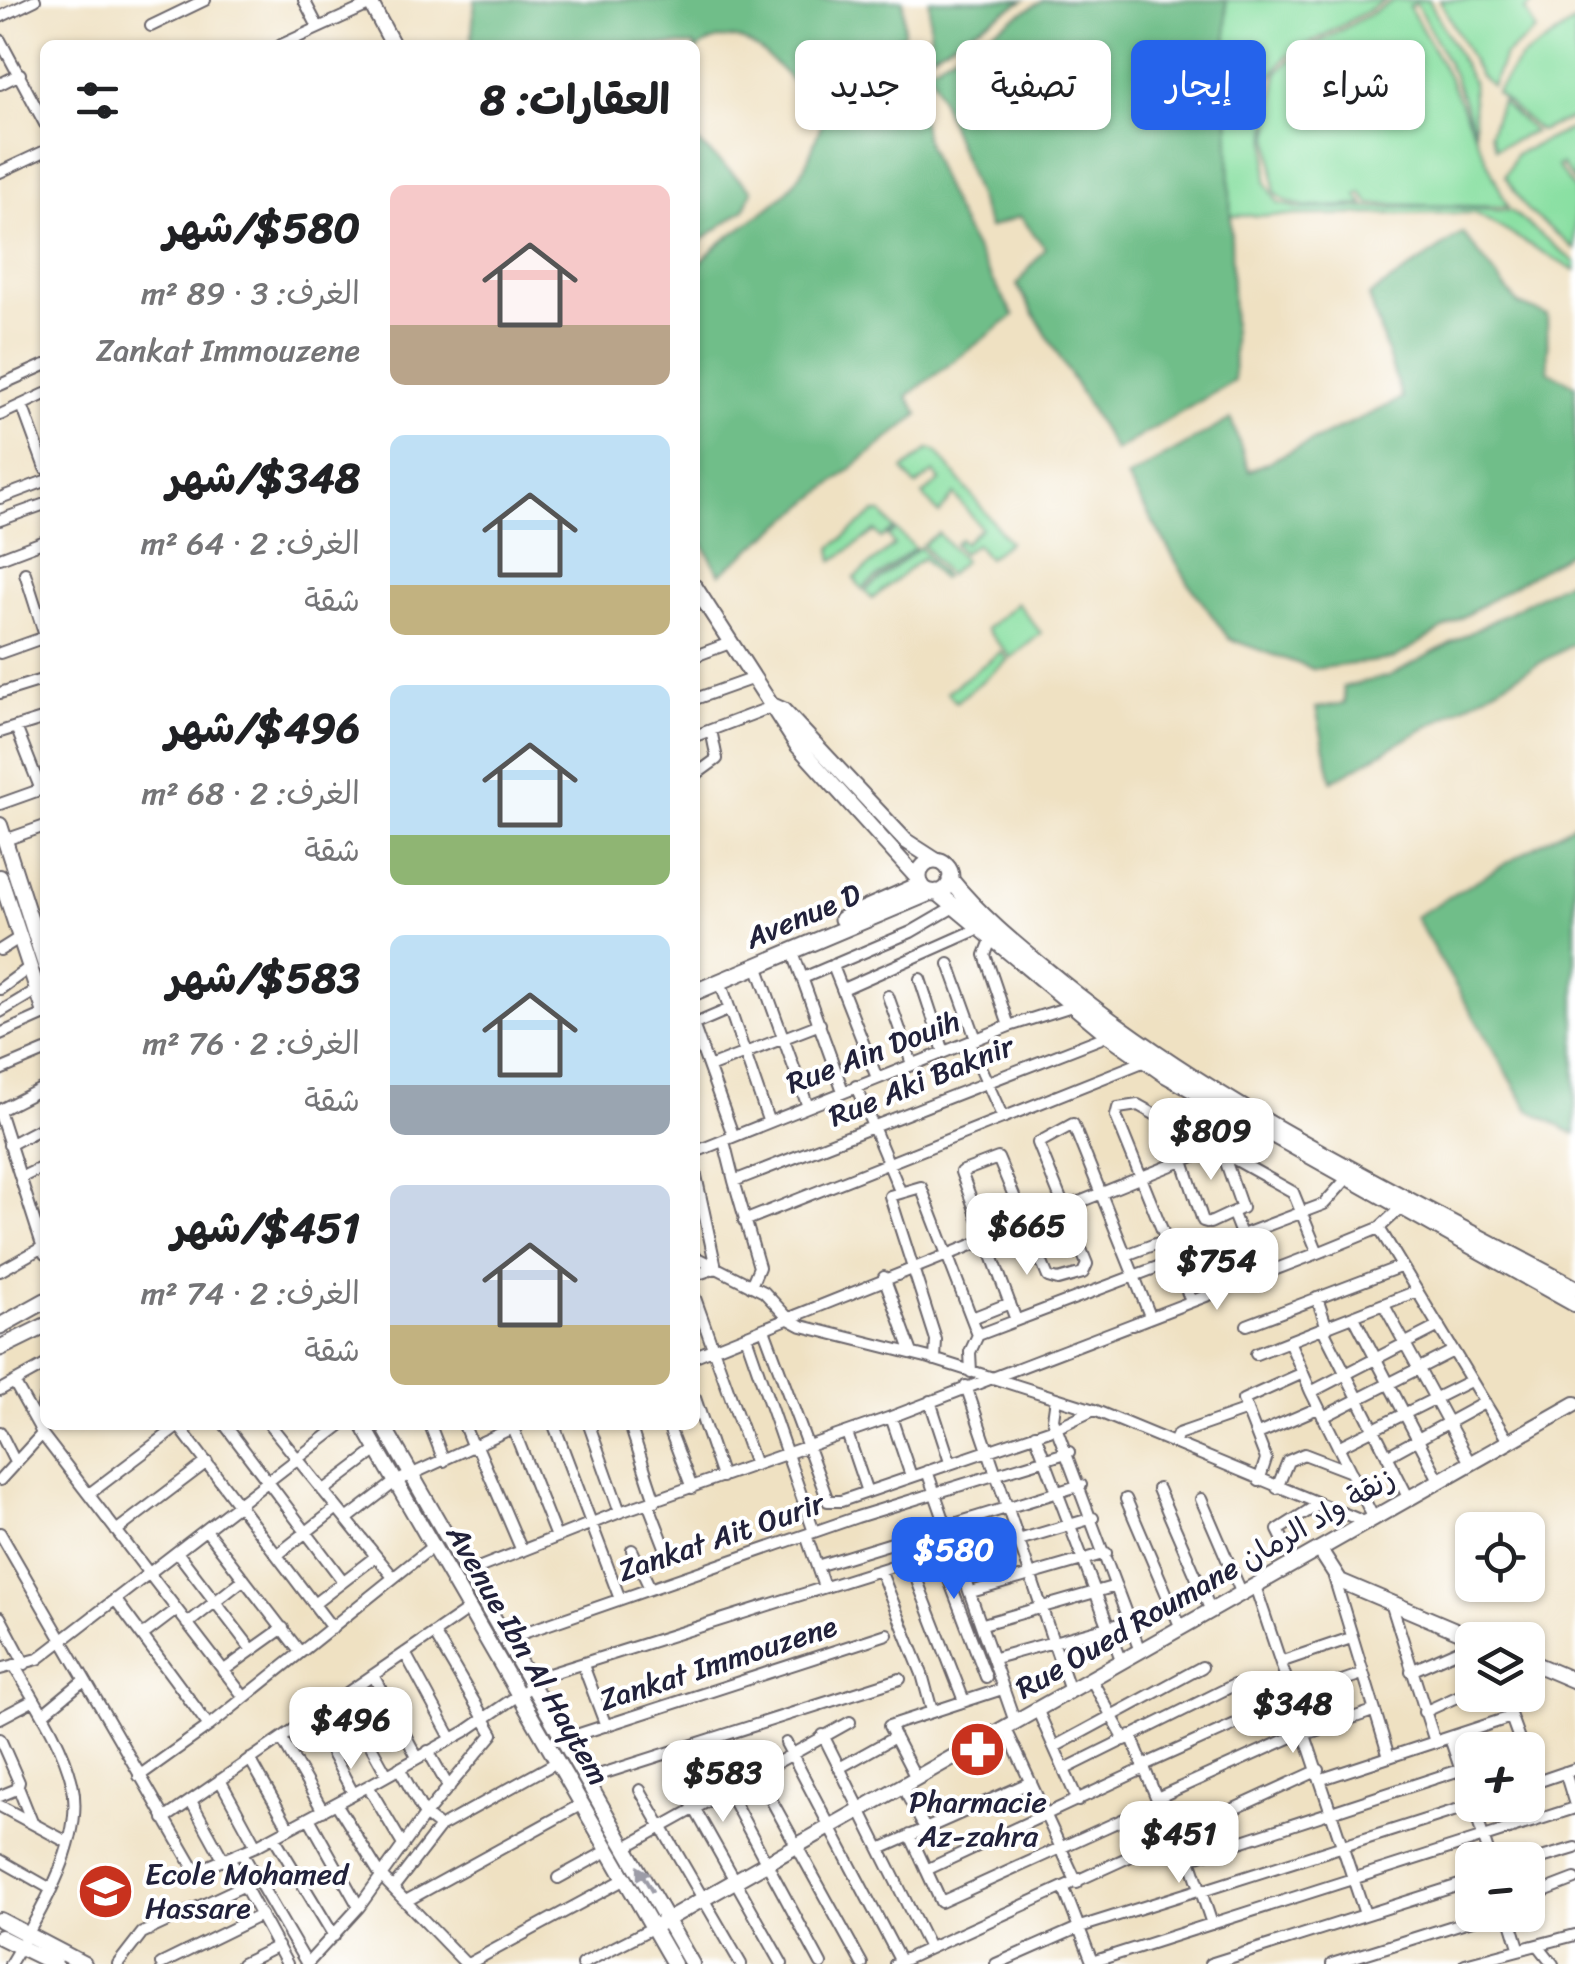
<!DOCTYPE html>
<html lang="ar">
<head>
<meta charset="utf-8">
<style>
	body { margin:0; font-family:Sriracha,"Playpen Sans Arabic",sans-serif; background:#f2f2f2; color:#202124; direction:rtl; height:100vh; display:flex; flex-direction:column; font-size:38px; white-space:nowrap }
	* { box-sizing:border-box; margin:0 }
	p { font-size:32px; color:#757577 }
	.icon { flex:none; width:55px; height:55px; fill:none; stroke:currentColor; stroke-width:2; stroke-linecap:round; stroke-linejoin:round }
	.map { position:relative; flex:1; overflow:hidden; direction:ltr }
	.details { position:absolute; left:40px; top:40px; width:660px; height:1390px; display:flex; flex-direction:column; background:#fff; border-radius:15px; box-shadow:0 2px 8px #0004; direction:rtl }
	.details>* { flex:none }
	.top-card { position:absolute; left:730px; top:40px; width:695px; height:90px; direction:rtl; display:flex; gap:20px }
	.buttons { position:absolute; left:1455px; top:1512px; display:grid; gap:20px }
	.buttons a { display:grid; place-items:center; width:90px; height:90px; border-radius:15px; background:#fff; box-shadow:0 2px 8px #0004; font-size:50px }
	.price { position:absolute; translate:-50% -85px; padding:0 22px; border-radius:20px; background:#fff; color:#222; font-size:32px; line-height:65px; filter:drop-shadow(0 2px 5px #0008) }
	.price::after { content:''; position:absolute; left:50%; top:60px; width:30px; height:22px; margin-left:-15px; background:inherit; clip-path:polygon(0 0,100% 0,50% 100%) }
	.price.selected { background:#2563eb; color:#fff }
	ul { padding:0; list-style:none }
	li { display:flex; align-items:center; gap:30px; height:250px; padding:0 30px }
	li span { display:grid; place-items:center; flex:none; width:280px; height:200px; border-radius:15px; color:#555 }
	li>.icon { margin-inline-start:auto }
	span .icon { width:120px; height:120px; fill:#fffc; stroke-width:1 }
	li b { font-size:42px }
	h2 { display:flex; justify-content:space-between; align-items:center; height:120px; padding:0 30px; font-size:42px }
	.tag { padding:0 35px; border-radius:15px; background:#fff; box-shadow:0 2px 8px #0004; font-size:35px; line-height:90px }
	.tag.selected { background:#2563eb; color:#fff }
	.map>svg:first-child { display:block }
	.green { fill:#8ae0a3; stroke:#56816f; stroke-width:2.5 }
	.forest { fill:#6fbe89; stroke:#487062; stroke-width:2.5 }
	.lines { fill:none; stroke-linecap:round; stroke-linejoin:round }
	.street-casing { stroke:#6a656a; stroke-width:14 }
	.secondary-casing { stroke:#6a656a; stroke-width:18 }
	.primary-casing { stroke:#6a656a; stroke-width:19 }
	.street { stroke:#fff; stroke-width:10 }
	.secondary { stroke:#fff; stroke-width:14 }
	.primary { stroke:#fff; stroke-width:15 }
	.oneway { fill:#9c9ca7 }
	.labels { text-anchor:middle; stroke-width:8; stroke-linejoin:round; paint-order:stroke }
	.street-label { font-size:30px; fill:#22223b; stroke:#fff }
	.poi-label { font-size:30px; fill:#22223b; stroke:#fff }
</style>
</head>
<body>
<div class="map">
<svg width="1575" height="1964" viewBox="0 0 1575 1964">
	<rect width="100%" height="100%" fill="#fff"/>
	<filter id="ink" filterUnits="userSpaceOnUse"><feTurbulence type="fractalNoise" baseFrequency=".01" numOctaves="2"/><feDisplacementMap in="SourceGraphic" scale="20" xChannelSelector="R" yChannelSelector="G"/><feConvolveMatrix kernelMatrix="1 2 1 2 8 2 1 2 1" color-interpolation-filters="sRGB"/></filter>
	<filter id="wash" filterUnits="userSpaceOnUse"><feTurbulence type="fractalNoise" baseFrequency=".0048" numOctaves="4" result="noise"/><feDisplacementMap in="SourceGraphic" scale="40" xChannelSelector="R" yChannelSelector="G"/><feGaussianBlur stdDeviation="2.25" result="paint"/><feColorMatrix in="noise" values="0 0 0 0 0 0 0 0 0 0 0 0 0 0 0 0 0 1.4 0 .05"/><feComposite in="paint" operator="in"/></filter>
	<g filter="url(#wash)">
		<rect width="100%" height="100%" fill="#efe1c2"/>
		<!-- green -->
		<path class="green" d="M 1226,0 L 1386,0 L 1286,57 L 1270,78 L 1266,182 L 1278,203 L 1300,209 L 1445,207 L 1511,211 L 1575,262 L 1575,271 L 1475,213 L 1229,216 Z
			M 1395,0 L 1429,0 L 1472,81 L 1475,132 L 1453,73 L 1416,3 L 1409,6 L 1448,76 L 1508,207 L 1370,204 L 1361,193 L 1357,196 L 1364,205 C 1337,205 1294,215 1275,192 L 1270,134 L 1277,73 L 1293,57 Z
			M 1440,0 L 1536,0 L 1525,10 L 1536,31 L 1504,56 L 1492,86 L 1480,76 Z
			M 1575,22 L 1575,117 L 1539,131 L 1496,92 L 1519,60 Z
			M 1501,101 L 1534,132 L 1496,148 L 1490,133 Z
			M 1575,127 L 1575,182 L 1561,164 L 1557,166 L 1575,190 L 1575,249 L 1526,209 L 1505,176 L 1516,154 Z
			M 929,449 L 936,451 L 1009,542 L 988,558 L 976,544 L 962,553 L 955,544 L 960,539 L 964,543 L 981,528 L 954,494 L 939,514 L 923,495 L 940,481 L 934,472 L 916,486 L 903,470 Z
			M 874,513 L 882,513 L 894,529 L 881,538 L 875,531 L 833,561 L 831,548 Z
			M 896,530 L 915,548 L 862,589 L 854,578 L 894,545 L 888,536 Z
			M 938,533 L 964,561 L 948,575 L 923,545 Z
			M 920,547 L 944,577 L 941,579 L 923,558 L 872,599 L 865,591 Z
			M 1017,603 L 1041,633 L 1011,658 L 986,629 Z
			M 1001,652 L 1008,660 L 956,702 L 947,692 Z"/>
		<!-- forest -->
		<path class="forest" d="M 475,0 L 903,0 L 904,34 L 794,83 C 765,54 737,18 695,51 L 695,45 L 471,45 Z
			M 929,0 L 1024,0 L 931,54 Z
			M 1044,0 L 1226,0 L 1234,381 L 1115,451 L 1017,285 L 1045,248 L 1020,216 L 989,228 L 929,68 Z
			M 901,67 C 918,79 919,120 926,140 C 947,204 980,259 1014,316 L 907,396 L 919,414 L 720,574 L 695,530 L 695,270 C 719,235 760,221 788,190 C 828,145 802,118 866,82 C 877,76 888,68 901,67 Z
			M 695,140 L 752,190 L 745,209 L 695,245 Z
			M 1463,233 L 1518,304 L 1547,315 L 1548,371 L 1575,385 L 1575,549 L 1393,659 L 1313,669 L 1229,639 L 1188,582 L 1127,478 L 1231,419 L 1249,471 L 1402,399 L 1369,296 Z
			M 1575,577 L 1575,643 L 1332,781 L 1316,708 L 1345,703 L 1343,687 L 1389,676 Z
			M 1575,823 L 1575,1134 L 1529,1110 L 1415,917 Z"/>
	</g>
	<g filter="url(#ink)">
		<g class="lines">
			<defs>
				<path id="street" d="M 304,0 L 318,27
					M 0,17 L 35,0
					M 151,26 L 205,0
					M 0,40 L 45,124
					M 281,45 L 371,4
					M 0,84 L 20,74
					M 0,172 L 45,151
					M 0,385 L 45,365
					M 22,405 L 45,468
					M 0,415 L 45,394
					M 0,498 L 45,481
					M 0,520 L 45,504
					M 0,558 L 45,541
					M 25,573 L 45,636
					M 0,653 L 45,637
					M 695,656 L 730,643
					M 0,693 L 45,679
					M 695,699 L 754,678
					M 16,727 L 41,790
					M 0,732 L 45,718
					M 695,736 L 774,706
					M 695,775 L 717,759 L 711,730
					M 0,804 L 45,788
					M 5,840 L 45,826
					M 991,940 L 985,955 L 1009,1026
					M 0,950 L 19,938
					M 792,950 L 843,1091
					M 949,964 L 976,1039
					M 757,965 L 807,1104
					M 833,966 L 877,1078
					M 803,978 L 911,932 L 954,907
					M 920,979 L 944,1052
					M 720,981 L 768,1120
					M 0,989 L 30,967
					M 843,989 L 978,929
					M 888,996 L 912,1064
					M 0,1012 L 45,985
					M 695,1024 L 730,1009
					M 695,1030 L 733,1135
					M 0,1034 L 45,1014
					M 969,1042 L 1003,1118
					M 709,1067 L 820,1024
					M 0,1070 L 45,1051
					M 856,1086 L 900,1191
					M 0,1110 L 45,1087
					M 0,1114 L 45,1254
					M 724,1141 L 734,1181
					M 9,1145 L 45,1126
					M 695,1152 L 1009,1026 L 1072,1006
					M 1183,1161 L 1203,1221 L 1210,1223 L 1242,1208 L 1222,1151
					M 695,1171 L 716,1268 L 695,1275
					M 22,1177 L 45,1166
					M 1233,1214 L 1257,1275
					M 744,1221 L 1145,1061
					M 1379,1228 L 1508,1441
					M 1126,1255 L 1166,1240
					M 695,1257 L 764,1292 L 789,1319 L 802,1326 L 930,1358 L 1094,1410 L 1367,1523
					M 0,1271 L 43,1247
					M 884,1277 L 912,1353
					M 751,1286 L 759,1267 L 734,1181 L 1109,1035
					M 695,1298 L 755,1465
					M 1317,1298 L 1327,1328
					M 1191,1301 L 1116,1116 L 1118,1108 L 1138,1105 L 1293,1192 L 1318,1253
					M 1385,1307 L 1470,1463
					M 972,1318 L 1010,1303
					M 1355,1319 L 1439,1480
					M 1016,1320 L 961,1172 L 998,1158 L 1048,1277 L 1058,1280 L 1083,1273 L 1087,1264 L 1038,1143 L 1073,1124 L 1150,1316
					M 1247,1325 L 1402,1266
					M 764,1329 L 828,1501 L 841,1501 L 1058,1427 L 1094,1410
					M 1323,1329 L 1409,1499
					M 746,1336 L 814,1532
					M 1289,1341 L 1311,1392
					M 1256,1354 L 1417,1291
					M 695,1356 L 1259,1130
					M 935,1360 L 936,1340 L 890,1196 L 921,1187 L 978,1335
					M 971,1372 L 970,1352 L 978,1335 L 1324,1204 L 1351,1174
					M 14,1382 L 38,1425
					M 966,1386 L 1070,1691
					M 0,1390 L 45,1365
					M 45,1397 L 38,1425 L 42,1434 L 244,1697
					M 695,1398 L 722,1477
					M 1056,1398 L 1053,1419 L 1140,1651
					M 930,1401 L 950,1462
					M 891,1417 L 911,1476
					M 1323,1417 L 1453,1351
					M 178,1425 L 332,1628
					M 225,1425 L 343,1581
					M 270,1425 L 393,1577
					M 430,1425 L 444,1461
					M 464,1425 L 473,1448
					M 554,1425 L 620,1599
					M 589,1425 L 620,1512
					M 630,1425 L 655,1501
					M 668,1425 L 692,1488
					M 513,1428 L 556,1537
					M 0,1432 L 15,1462
					M 847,1433 L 867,1492
					M 1035,1434 L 1122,1662
					M 1258,1434 L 1318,1408
					M 1174,1443 L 1178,1434 L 1247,1410
					M 477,1446 L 522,1551
					M 1338,1447 L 1470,1381
					M 1387,1456 L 1484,1403
					M 927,1471 L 1015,1722
					M 0,1480 L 42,1434
					M 1259,1481 L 1266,1459 L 1243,1400 L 1303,1373
					M 1277,1488 L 1288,1461 L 1304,1454 L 1351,1472
					M 1158,1489 L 1211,1611
					M 323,1491 L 377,1450
					M 89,1494 L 180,1425
					M 1126,1499 L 1181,1628
					M 1201,1499 L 1242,1594
					M 648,1503 L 665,1547
					M 347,1519 L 395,1482 L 519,1425
					M 1374,1519 L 1311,1392 L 1439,1326
					M 206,1530 L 300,1652
					M 116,1531 L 207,1462
					M 0,1533 L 196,1872
					M 806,1535 L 824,1587
					M 632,1550 L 650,1588
					M 938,1551 L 986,1677
					M 177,1552 L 252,1650
					M 277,1555 L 337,1508
					M 958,1558 L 1093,1518
					M 909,1560 L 964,1701
					M 1295,1564 L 1278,1530 L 1319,1504
					M 817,1566 L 1081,1485
					M 880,1570 L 922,1674 L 932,1711
					M 468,1572 L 620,1512 L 891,1417 L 1318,1253 L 1379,1228 L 1404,1205
					M 1334,1577 L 1389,1757
					M 1255,1586 L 1365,1914
					M 971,1592 L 1106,1553
					M 115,1599 L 209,1726
					M 1391,1603 L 1435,1742
					M 314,1604 L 375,1557
					M 0,1617 L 25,1664
					M 187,1624 L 244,1579
					M 983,1624 L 1116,1586
					M 143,1635 L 176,1610
					M 506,1639 L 857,1517 L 1069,1452
					M 405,1653 L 451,1738
					M 995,1658 L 1130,1621
					M 1283,1661 L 1351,1638
					M 583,1665 L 606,1726
					M 0,1669 L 38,1659 L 341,1425
					M 223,1671 L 283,1628
					M 1411,1671 L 1472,1644
					M 373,1675 L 417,1757
					M 1091,1679 L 1125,1740
					M 343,1695 L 387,1775
					M 1503,1695 L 1523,1750
					M 1037,1709 L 1078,1801
					M 1424,1712 L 1472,1690
					M 43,1714 L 84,1680
					M 0,1718 L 34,1700
					M 313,1718 L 353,1793
					M 1005,1727 L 1077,1883
					M 1306,1734 L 1373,1711
					M 823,1735 L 929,1948
					M 1131,1735 L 1173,1839
					M 1450,1738 L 1491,1860
					M 0,1739 L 19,1782 L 17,1789 L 0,1796
					M 282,1739 L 323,1811
					M 564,1739 L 887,1634
					M 786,1743 L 901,1962
					M 1056,1746 L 1202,1667
					M 428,1751 L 449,1788
					M 747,1756 L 862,1964
					M 250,1759 L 289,1828
					M 1528,1762 L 1535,1783
					M 1144,1765 L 1295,1697 L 1362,1674
					M 841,1767 L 895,1737
					M 399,1768 L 425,1815 L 440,1827
					M 716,1769 L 821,1964
					M 1065,1769 L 1234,1685
					M 1565,1772 L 1575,1805
					M 139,1776 L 209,1726 L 433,1546
					M 916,1778 L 889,1726 L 1002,1689
					M 586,1779 L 900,1679
					M 678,1779 L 782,1964
					M 1322,1779 L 1511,1717
					M 220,1780 L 256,1846
					M 1528,1785 L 1575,1769
					M 368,1786 L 403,1845
					M 902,1786 L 926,1830
					M 18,1787 L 32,1822
					M 640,1790 L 741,1964
					M 1157,1798 L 1305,1731
					M 191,1801 L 224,1861
					M 336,1803 L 381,1876 L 466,1964
					M 0,1806 L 67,1842
					M 309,1818 L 359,1907
					M 164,1819 L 469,1609
					M 910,1835 L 941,1902 L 1159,1803
					M 1182,1835 L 1212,1924
					M 274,1837 L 334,1936
					M 626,1847 L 850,1722
					M 880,1849 L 1031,1782
					M 242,1853 L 307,1964
					M 1191,1858 L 1472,1766
					M 230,1859 L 287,1964
					M 0,1860 L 51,1889
					M 1528,1862 L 1575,1848
					M 926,1870 L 1145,1768
					M 558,1878 L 609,1850
					M 178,1879 L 256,1846 L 368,1786 L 466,1731 L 549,1674 L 953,1547
					M 393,1888 L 440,1827 L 557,1762
					M 1064,1889 L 1093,1964
					M 1202,1891 L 1472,1805
					M 1528,1897 L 1575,1879
					M 406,1901 L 582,1804
					M 1509,1915 L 1519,1947
					M 1538,1945 L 1553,1964
					M 1092,1962 L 1575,1808
					M 10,1964 C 38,1917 86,1840 72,1783 C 62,1741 35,1702 14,1665
					M 118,1964 L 142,1933 L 243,1886
					M 161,1964 L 261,1915
					M 242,1964 L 278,1946
					M 307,1964 L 359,1907 L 425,1815 L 493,1734 L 434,1633
					M 468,1964 L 625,1879
					M 582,1964 L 652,1928
					M 895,1964 L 1319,1770
					M 996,1964 L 1080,1927 L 1201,1889
					M 1210,1964 L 1472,1881
					M 1332,1964 L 1488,1915
					M 1465,1964 L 1575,1935"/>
				<path id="secondary" d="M 369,0 L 393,45
					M 695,587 L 797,745 L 919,880
					M 774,706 L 783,710 L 906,841 L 937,861
					M 0,825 L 45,965
					M 0,877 L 45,1013
					M 363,1425 L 674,1964
					M 383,1425 L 692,1964
					M 1320,1550 L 1340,1581 L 1479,1640
					M 1528,1661 L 1575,1681
					M 0,1920 L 84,1964
					M 652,1928 L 1575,1404
					M 0,1937 L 55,1964"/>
				<path id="primary" d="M919 877a16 16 0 1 1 32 0a16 16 0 1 1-32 0Z
					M 950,879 C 982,919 1022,950 1061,982 C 1216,1108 1400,1194 1575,1288
					M 937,892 L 1109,1035 L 1166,1075 L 1575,1304
					M 842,919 L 921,884
					M 695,992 L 932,892
					M 0,1326 L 45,1301
					M 0,1348 L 45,1326"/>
			</defs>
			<!-- street casing -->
			<use href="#street" class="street-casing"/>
			<!-- secondary casing -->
			<use href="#secondary" class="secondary-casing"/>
			<!-- primary casing -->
			<use href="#primary" class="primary-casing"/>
			<!-- street -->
			<use href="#street" class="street"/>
			<!-- secondary -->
			<use href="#secondary" class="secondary"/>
			<!-- primary -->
			<use href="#primary" class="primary"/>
		</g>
		<!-- one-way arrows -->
		<defs><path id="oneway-solid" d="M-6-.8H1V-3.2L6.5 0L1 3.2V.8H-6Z" transform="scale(2.5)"/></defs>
		<use class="oneway" href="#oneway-solid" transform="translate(645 1879) rotate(-120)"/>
	</g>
	<!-- icons -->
	<defs>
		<symbol id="pharmacy-disc" viewBox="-11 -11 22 22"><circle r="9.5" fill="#c8321e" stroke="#fff"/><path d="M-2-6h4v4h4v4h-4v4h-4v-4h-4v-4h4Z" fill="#fff"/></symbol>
		<symbol id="school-disc" viewBox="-11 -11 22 22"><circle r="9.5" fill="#c8321e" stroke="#fff"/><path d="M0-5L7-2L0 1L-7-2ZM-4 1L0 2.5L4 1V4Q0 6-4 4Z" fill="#fff"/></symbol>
	</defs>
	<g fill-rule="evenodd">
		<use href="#pharmacy-disc" x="946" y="1718" width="63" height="63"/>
		<use href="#school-disc" x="74" y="1860" width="63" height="63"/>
	</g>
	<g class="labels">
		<!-- street labels -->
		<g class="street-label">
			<text transform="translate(803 916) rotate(-23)" y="10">Avenue D</text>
			<text transform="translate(873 1052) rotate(-21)" y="10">Rue Ain Douih</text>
			<text transform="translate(921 1081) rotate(-22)" y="10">Rue Aki Baknir</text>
			<text transform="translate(721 1537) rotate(-19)" y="10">Zankat Ait Ourir</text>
			<text transform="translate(1205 1583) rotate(-30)" y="10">Rue Oued Roumane زنقة واد الرمان</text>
			<text transform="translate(528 1655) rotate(60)" y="10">Avenue Ibn Al Haytem</text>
			<text transform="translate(718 1663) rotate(-18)" y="10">Zankat Immouzene</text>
		</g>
		<!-- poi labels -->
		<g class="poi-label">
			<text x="978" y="1812">Pharmacie<tspan x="978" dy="34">Az-zahra</tspan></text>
			<text x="145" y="1884" text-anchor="start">Ecole Mohamed<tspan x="145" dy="34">Hassare</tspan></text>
		</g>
	</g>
</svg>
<div class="buttons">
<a><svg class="icon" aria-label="locate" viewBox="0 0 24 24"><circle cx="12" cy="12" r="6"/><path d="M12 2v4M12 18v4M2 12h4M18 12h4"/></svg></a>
<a><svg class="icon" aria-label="layers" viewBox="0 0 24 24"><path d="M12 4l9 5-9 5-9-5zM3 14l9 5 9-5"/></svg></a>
<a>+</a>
<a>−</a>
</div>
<b class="price" style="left:1211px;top:1183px">$809</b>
<b class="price" style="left:1027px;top:1278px">$665</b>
<b class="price" style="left:1217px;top:1313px">$754</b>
<b class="price selected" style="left:954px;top:1602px">$580</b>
<b class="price" style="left:1293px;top:1756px">$348</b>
<b class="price" style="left:351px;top:1772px">$496</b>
<b class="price" style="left:723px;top:1825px">$583</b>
<b class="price" style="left:1179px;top:1886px">$451</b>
<div class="top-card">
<a class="tag">شراء</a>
<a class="tag selected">إيجار</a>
<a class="tag">تصفية</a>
<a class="tag">جديد</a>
</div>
<section class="details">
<h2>العقارات: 8<svg class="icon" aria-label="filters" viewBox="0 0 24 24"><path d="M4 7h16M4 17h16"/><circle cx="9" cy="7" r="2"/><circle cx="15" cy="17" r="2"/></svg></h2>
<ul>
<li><span style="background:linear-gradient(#f6c9c9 70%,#b9a48a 0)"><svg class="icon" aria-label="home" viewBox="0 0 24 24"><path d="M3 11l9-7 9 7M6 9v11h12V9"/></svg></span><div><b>$580/شهر</b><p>الغرف: 3 · 89 m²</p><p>Zankat Immouzene</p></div></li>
<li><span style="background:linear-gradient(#bfe0f5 75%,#c2b280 0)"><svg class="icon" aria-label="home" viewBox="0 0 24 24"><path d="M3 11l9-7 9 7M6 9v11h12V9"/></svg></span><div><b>$348/شهر</b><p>الغرف: 2 · 64 m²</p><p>شقة</p></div></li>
<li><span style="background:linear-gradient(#bfe0f5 75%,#8fb573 0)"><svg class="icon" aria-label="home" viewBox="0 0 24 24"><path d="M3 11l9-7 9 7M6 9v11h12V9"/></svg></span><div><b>$496/شهر</b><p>الغرف: 2 · 68 m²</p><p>شقة</p></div></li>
<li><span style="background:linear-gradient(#bfe0f5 75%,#9aa5b1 0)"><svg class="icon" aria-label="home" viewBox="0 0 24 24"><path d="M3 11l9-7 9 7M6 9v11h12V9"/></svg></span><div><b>$583/شهر</b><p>الغرف: 2 · 76 m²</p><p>شقة</p></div></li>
<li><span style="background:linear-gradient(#c9d6e8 70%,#c2b280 0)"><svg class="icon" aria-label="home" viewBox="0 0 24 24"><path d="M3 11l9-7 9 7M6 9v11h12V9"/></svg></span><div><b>$451/شهر</b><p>الغرف: 2 · 74 m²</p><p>شقة</p></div></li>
</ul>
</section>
</div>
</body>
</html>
